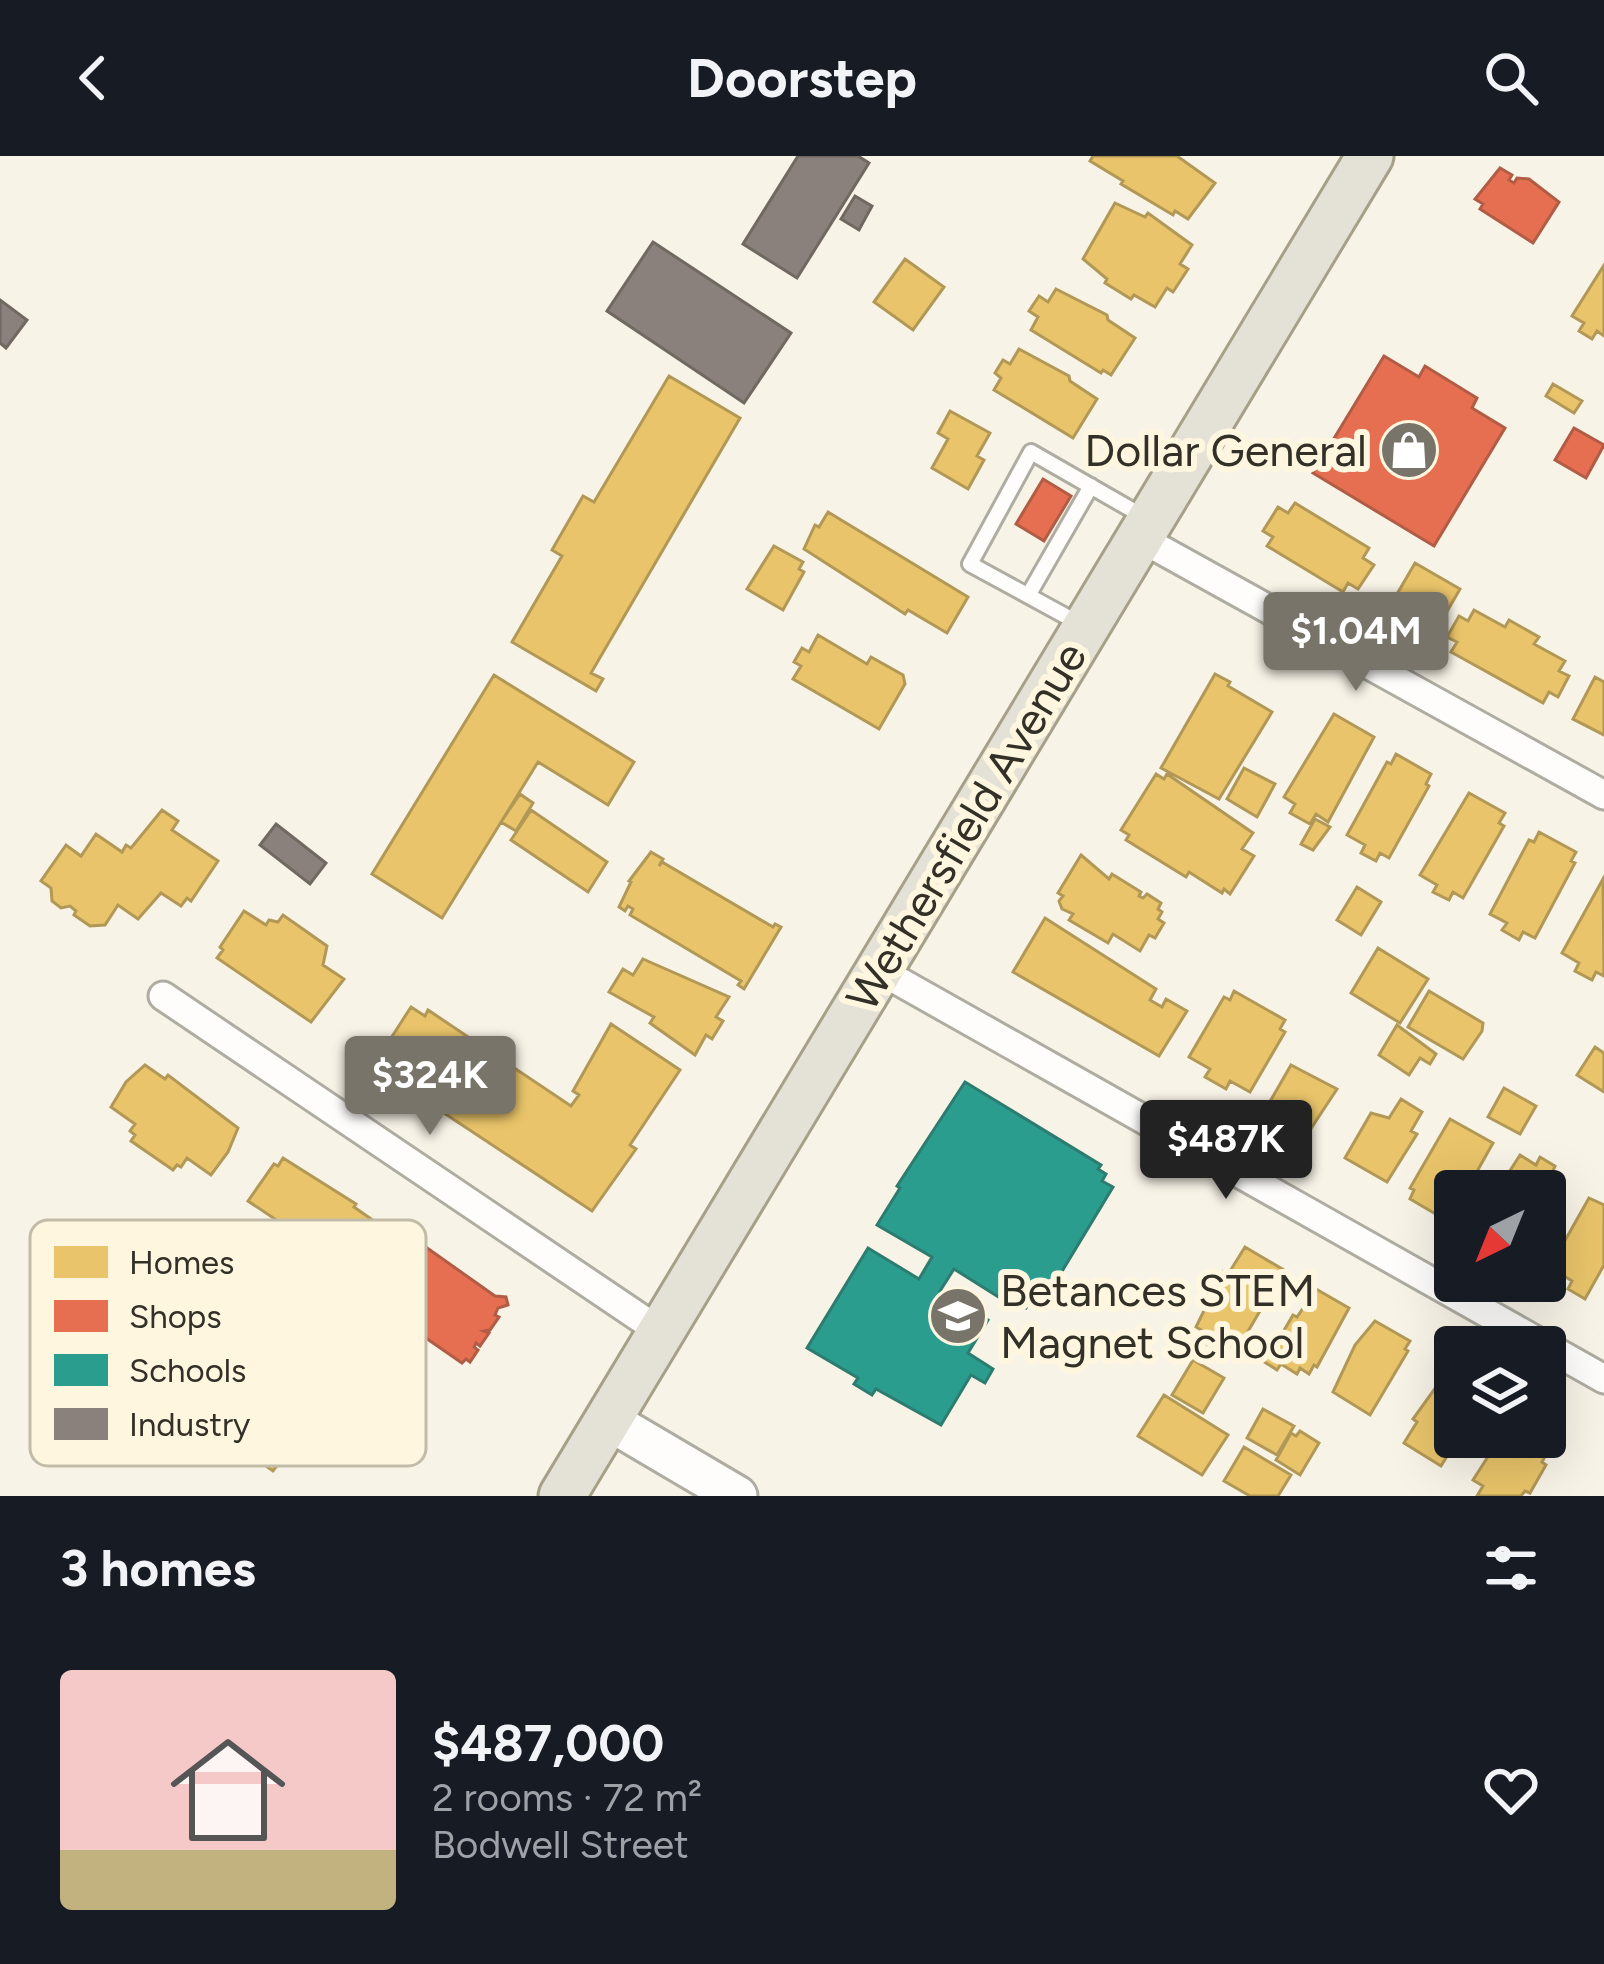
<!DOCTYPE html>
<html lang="en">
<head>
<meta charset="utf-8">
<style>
	body { margin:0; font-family:Figtree,sans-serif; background:#242831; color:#f1f3f6; height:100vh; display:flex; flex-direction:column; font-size:45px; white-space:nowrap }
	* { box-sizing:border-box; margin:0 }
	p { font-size:39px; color:#9ea1a6 }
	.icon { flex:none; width:66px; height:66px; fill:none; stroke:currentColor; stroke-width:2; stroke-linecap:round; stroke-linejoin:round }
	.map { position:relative; height:1340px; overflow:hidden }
	.side { display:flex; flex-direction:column; background:#171b24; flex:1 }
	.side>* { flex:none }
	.needle { width:78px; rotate:223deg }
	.fabs { position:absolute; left:1434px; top:1014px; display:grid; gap:24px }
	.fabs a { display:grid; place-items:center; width:132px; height:132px; border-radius:12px; background:#171b24; box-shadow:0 12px 48px #0002; font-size:60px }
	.price { position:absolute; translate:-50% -102px; padding:0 27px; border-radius:12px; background:#78746a; color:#fff; font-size:39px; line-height:78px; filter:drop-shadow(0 3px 6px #0008) }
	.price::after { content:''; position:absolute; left:50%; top:72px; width:36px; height:27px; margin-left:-18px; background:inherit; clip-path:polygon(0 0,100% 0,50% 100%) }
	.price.on { background:#222; color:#fff }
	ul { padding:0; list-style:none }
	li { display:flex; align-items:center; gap:36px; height:300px; padding:0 60px }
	li span { display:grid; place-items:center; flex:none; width:336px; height:240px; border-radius:12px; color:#555 }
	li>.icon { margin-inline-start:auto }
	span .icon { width:144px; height:144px; fill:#fffc; stroke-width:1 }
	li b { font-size:51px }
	h2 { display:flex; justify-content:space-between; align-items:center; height:144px; padding:0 60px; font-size:51px }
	header { display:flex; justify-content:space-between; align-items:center; height:156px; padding:0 60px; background:#171b24; font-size:54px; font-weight:700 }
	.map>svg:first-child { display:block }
	.homes { fill:#e9c46a; stroke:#b29856; stroke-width:3 }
	.shops { fill:#e76f51; stroke:#b15c44; stroke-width:3 }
	.schools { fill:#2a9d8f; stroke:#2d7c70; stroke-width:3 }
	.industry { fill:#8a817c; stroke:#706962; stroke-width:3 }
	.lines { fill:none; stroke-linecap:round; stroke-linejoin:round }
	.lane-casing { stroke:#afaca2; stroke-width:20 }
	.street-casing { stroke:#afaca2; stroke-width:33 }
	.secondary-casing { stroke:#afaca2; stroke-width:45 }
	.primary-casing { stroke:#a7a089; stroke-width:51 }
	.lane { stroke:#fefdfb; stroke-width:14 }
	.street { stroke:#fefdfb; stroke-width:27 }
	.secondary { stroke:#fefdfb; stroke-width:39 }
	.primary { stroke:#e4e1d6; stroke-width:45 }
	.labels { text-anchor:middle; stroke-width:12; stroke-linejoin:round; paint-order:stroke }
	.poi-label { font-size:45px; fill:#333027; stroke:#fff6e0; text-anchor:end }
	.street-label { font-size:45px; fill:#333027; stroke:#fff6e0 }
	.key { fill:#fff6e0; stroke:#c2bba8; stroke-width:3 }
	.key-label { font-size:33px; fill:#333027 }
</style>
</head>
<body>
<header><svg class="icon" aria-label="back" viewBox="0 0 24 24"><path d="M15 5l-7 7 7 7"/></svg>Doorstep<svg class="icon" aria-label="search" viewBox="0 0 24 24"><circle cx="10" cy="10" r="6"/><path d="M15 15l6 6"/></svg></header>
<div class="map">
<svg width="1604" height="1340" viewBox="0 0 1604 1340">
	<rect width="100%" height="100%" fill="#f8f3e7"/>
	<!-- homes -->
	<path class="homes" d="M 1093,0 L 1177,0 L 1215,27 L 1188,63 L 1175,55 L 1173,59 L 1121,28 L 1123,25 L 1090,5 Z
		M 1115,47 L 1145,61 L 1148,57 L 1192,89 L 1180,108 L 1188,113 L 1173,136 L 1167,132 L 1155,151 L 1134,139 L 1131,143 L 1105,127 L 1107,123 L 1083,103 Z
		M 905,103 L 944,131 L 913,174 L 874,146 Z
		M 1604,109 L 1604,180 L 1597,175 L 1592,183 L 1579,175 L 1584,167 L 1572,160 Z
		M 1056,133 L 1107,159 L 1108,164 L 1135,182 L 1111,219 L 1103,214 L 1101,217 L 1031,174 L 1038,161 L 1029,155 L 1039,140 L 1048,146 Z
		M 1019,193 L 1069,220 L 1070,225 L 1097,243 L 1073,282 L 994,234 L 1001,222 L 995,217 L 1003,204 L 1010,208 Z
		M 669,220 L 740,262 L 591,517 L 603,523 L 596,535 L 512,486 L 562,400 L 552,394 L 583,340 L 594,346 Z
		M 1553,228 L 1582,245 L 1574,257 L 1546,240 Z
		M 950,255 L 990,277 L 977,300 L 984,304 L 968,333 L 932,312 L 948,283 L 938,277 Z
		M 1295,347 L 1369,392 L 1363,402 L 1374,409 L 1358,433 L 1348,427 L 1343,436 L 1267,390 L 1273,381 L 1263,375 L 1278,351 L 1288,357 Z
		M 828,356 L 968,441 L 947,477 L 908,454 L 905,458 L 804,393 L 815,369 L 819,371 Z
		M 774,390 L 803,406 L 799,413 L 804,416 L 783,454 L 747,433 Z
		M 1415,407 L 1460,433 L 1442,464 L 1397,438 Z
		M 1474,454 L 1505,471 L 1509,464 L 1539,481 L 1534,488 L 1565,505 L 1559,515 L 1569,520 L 1558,541 L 1549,536 L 1543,547 L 1451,496 L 1457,486 L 1447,481 L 1459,460 L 1468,465 Z
		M 818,479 L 867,508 L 871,501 L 903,519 L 905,528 L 879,573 L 793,523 L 801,510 L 794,506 L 802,492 L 809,496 Z
		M 1215,518 L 1230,526 L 1228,530 L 1272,556 L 1219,643 L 1161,612 Z
		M 494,519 L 634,606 L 608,649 L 538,606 L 442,762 L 372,718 Z
		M 1595,521 L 1604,526 L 1604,579 L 1573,563 Z
		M 1334,558 L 1374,581 L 1328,666 L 1316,658 L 1310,668 L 1290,657 L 1295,648 L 1284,641 Z
		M 1396,598 L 1431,618 L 1426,628 L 1429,630 L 1389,702 L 1380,697 L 1376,705 L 1361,697 L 1365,689 L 1347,679 L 1387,606 L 1391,608 Z
		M 1244,612 L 1275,628 L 1257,661 L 1227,643 Z
		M 1156,618 L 1164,623 L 1167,618 L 1253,677 L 1242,693 L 1254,700 L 1230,738 L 1224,733 L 1222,737 L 1189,716 L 1186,721 L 1126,684 L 1129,679 L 1121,674 Z
		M 1469,637 L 1505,657 L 1499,667 L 1504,670 L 1463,742 L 1453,736 L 1449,744 L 1433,736 L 1437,729 L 1420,719 Z
		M 520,638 L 533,647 L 516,675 L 501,666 Z
		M 162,654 L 178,665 L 172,674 L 218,705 L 191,745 L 187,742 L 181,750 L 161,737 L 138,763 L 118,749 L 105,769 L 90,770 L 74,759 L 76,755 L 70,750 L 61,752 L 52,745 L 51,732 L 41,725 L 66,689 L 81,700 L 96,678 L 122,696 L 126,689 L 131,692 Z
		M 531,654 L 607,706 L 588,736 L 511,684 Z
		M 1315,663 L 1330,671 L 1313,694 L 1301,688 Z
		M 1539,676 L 1576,696 L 1571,705 L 1575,707 L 1535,782 L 1523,776 L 1519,784 L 1502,774 L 1507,767 L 1490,758 L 1529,684 L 1534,686 Z
		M 651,696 L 663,703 L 659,710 L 662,706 L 773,771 L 775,768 L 781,771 L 744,833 L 738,829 L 741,825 L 630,759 L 633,753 L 628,750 L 625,755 L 619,751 L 631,726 L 629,725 Z
		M 1081,699 L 1109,723 L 1112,718 L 1141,736 L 1139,740 L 1143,742 L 1147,738 L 1161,747 L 1158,753 L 1162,756 L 1158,763 L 1164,767 L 1155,782 L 1149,779 L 1140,795 L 1113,778 L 1108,787 L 1069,764 L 1073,758 L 1062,753 L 1059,745 L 1063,740 L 1058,737 Z
		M 1603,723 L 1604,820 L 1596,816 L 1592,824 L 1575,815 L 1579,807 L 1562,797 Z
		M 1357,731 L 1381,746 L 1361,779 L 1337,764 Z
		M 244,755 L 266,769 L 269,764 L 278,766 L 283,759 L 327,790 L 323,809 L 344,823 L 311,866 L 217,802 L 223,794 L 220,791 Z
		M 1045,762 L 1156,833 L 1150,844 L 1162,851 L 1166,843 L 1187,855 L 1159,900 L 1013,816 Z
		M 1378,792 L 1428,823 L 1400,867 L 1351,837 Z
		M 643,803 L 729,841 L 716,861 L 723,865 L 712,883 L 706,879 L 695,899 L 650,867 L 654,861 L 609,836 L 623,813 L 633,819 Z
		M 1234,835 L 1285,864 L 1280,873 L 1285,876 L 1250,936 L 1230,925 L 1226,933 L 1205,921 L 1210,913 L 1189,901 L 1224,841 L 1230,844 Z
		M 1429,835 L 1483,867 L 1482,875 L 1463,903 L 1408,871 Z
		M 411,851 L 425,860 L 428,854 L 571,950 L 579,939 L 573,935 L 611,868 L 680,914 L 630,989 L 636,993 L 592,1055 L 373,910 Z
		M 1397,869 L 1436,898 L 1430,908 L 1420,902 L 1409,919 L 1379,899 Z
		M 1595,891 L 1604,897 L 1604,936 L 1577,919 Z
		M 145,909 L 165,923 L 168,919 L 238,972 L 228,996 L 211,1019 L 187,1002 L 181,1011 L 177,1009 L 173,1014 L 131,985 L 135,979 L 130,975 L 135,968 L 111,951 L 126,926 Z
		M 1291,909 L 1337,933 L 1306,980 L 1264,956 Z
		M 1504,932 L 1536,950 L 1520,978 L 1488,961 Z
		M 1401,943 L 1422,956 L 1411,975 L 1417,978 L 1387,1026 L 1345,1002 L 1371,957 L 1389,962 Z
		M 1450,963 L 1493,987 L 1466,1035 L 1455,1035 L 1455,1054 L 1446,1064 L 1410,1043 L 1414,1034 L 1410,1032 Z
		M 1520,999 L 1536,1009 L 1540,1001 L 1555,1010 L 1552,1017 L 1561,1022 L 1545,1051 L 1545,1035 L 1497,1035 Z
		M 283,1002 L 356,1048 L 354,1051 L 377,1067 L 368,1091 L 350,1113 L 324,1095 L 313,1106 L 270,1077 L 275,1063 L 248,1045 L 274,1008 L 278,1010 Z
		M 1589,1042 L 1604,1049 L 1604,1109 L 1585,1143 L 1568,1133 L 1572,1125 L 1550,1111 Z
		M 1245,1091 L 1284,1114 L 1237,1194 L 1228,1190 L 1224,1198 L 1205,1187 L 1210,1179 L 1196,1171 L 1223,1116 L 1227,1120 Z
		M 217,1110 L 352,1206 L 318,1253 L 330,1261 L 315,1284 L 302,1275 L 273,1315 L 139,1220 Z
		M 1316,1133 L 1349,1152 L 1317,1211 L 1314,1209 L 1309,1218 L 1300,1212 L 1297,1218 L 1281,1208 L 1277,1214 L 1258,1202 L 1268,1183 L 1276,1188 L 1293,1159 L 1297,1161 Z
		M 1375,1165 L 1410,1185 L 1405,1193 L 1408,1195 L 1370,1259 L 1333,1236 L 1355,1189 Z
		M 1193,1204 L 1224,1222 L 1203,1257 L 1172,1239 Z
		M 1444,1220 L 1455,1226 L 1455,1275 L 1449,1286 L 1454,1289 L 1441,1310 L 1404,1287 L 1417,1266 L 1413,1263 Z
		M 1164,1239 L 1228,1279 L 1202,1319 L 1138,1280 Z
		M 1263,1253 L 1294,1270 L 1277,1299 L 1247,1282 Z
		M 1545,1265 L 1560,1274 L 1542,1306 L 1546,1309 L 1530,1337 L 1525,1335 L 1521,1340 L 1477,1340 L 1483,1330 L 1473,1324 L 1489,1299 L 1487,1290 L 1492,1281 L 1545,1281 Z
		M 1300,1275 L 1319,1287 L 1300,1319 L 1276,1304 L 1291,1277 L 1296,1280 Z
		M 1244,1291 L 1291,1319 L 1278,1340 L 1250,1340 L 1224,1325 Z"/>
	<!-- shops -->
	<path class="shops" d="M 1500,12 L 1512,19 L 1509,24 L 1514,27 L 1517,22 L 1529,23 L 1559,46 L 1533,87 L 1480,53 L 1483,48 L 1475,43 Z
		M 1384,200 L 1419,221 L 1425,210 L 1477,242 L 1472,252 L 1505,272 L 1434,390 L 1313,317 Z
		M 1574,272 L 1604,289 L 1586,322 L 1555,304 Z
		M 1043,323 L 1071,340 L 1044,385 L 1016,368 Z
		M 413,1082 L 495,1140 L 506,1141 L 508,1149 L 498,1152 L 495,1159 L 499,1161 L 490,1174 L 484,1175 L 489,1177 L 480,1190 L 476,1187 L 474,1191 L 478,1194 L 470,1206 L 466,1203 L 462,1207 L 371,1144 Z"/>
	<!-- schools -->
	<path class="schools" d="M 965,926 L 1101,1009 L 1098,1013 L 1106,1018 L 1102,1025 L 1113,1031 L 1041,1150 L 1031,1144 L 1026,1152 L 1019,1148 L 1016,1152 L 954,1113 L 940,1135 L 988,1164 L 968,1197 L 993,1213 L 985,1227 L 971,1219 L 941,1269 L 876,1233 L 872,1239 L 854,1228 L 858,1222 L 807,1192 L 868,1092 L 919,1123 L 932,1101 L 877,1069 L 900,1032 L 897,1030 Z"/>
	<!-- industry -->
	<path class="industry" d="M 798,0 L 858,0 L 869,7 L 797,122 L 743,88 Z
		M 855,40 L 872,50 L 859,74 L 841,63 Z
		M 653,86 L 791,177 L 744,247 L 607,155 Z
		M 0,144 L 27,164 L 6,192 L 0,187 Z
		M 276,668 L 326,707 L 310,728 L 260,689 Z"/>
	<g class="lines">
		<defs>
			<path id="lane" d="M 1029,438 L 1091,330
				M 1082,469 L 970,408 L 1031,296 L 1146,362"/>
			<path id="street" d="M 1140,382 L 1604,639
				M 879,814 L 1604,1223
				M 163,840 L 661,1176"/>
			<path id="secondary" d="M 608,1264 L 737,1340"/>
			<path id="primary" d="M 562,1340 L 1370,0"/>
		</defs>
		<!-- lane casing -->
		<use href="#lane" class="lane-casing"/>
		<!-- street casing -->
		<use href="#street" class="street-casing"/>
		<!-- secondary casing -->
		<use href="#secondary" class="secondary-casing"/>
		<!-- primary casing -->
		<use href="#primary" class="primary-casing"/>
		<!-- lane -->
		<use href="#lane" class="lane"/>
		<!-- street -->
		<use href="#street" class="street"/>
		<!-- secondary -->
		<use href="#secondary" class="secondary"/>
		<!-- primary -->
		<use href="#primary" class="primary"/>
	</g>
	<!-- icons -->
	<defs>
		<symbol id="shop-disc" viewBox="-11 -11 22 22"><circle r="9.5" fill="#78746a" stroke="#fff6e0"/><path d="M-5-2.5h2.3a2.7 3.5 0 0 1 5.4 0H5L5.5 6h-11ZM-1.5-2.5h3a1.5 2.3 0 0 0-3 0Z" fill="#fff"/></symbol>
		<symbol id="school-disc" viewBox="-11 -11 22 22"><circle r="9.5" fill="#78746a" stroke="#fff6e0"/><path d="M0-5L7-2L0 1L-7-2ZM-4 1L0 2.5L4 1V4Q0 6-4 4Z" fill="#fff"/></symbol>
	</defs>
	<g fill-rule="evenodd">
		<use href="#shop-disc" x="1376" y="261" width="66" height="66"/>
		<use href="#school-disc" x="925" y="1127" width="66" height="66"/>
	</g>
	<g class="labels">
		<!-- poi labels -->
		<g class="poi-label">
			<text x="1367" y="310">Dollar General</text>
			<text x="1000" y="1150" text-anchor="start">Betances STEM<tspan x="1000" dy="52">Magnet School</tspan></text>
		</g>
		<!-- street labels -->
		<g class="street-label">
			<text transform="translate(966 670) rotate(-59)" y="16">Wethersfield Avenue</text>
		</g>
	</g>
	<!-- legend -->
	<rect x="30" y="1064" width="396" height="246" rx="18" class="key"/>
	<rect x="54" y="1090" width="54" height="32" fill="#e9c46a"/>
	<rect x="54" y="1144" width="54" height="32" fill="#e76f51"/>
	<rect x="54" y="1198" width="54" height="32" fill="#2a9d8f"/>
	<rect x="54" y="1252" width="54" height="32" fill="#8a817c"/>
	<g class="key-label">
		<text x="129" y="1118">Homes</text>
		<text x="129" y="1172">Shops</text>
		<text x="129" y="1226">Schools</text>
		<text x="129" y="1280">Industry</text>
	</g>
</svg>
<div class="fabs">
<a><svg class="needle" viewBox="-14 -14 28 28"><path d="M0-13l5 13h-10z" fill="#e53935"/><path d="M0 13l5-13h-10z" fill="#9ea1a6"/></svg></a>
<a><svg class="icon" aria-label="layers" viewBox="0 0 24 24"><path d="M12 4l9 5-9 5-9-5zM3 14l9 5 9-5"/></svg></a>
</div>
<b class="price" style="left:1356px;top:538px">$1.04M</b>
<b class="price" style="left:430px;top:982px">$324K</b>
<b class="price on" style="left:1226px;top:1046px">$487K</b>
</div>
<section class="side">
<h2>3 homes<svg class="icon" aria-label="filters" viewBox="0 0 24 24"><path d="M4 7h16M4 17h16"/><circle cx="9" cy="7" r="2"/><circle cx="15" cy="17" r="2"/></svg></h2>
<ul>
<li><span style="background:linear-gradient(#f6c9c9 75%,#c2b280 0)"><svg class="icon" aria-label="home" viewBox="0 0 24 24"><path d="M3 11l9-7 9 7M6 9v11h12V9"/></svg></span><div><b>$487,000</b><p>2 rooms · 72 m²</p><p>Bodwell Street</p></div><svg class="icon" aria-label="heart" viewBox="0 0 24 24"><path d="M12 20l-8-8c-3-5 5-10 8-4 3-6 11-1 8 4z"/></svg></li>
</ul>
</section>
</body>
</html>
